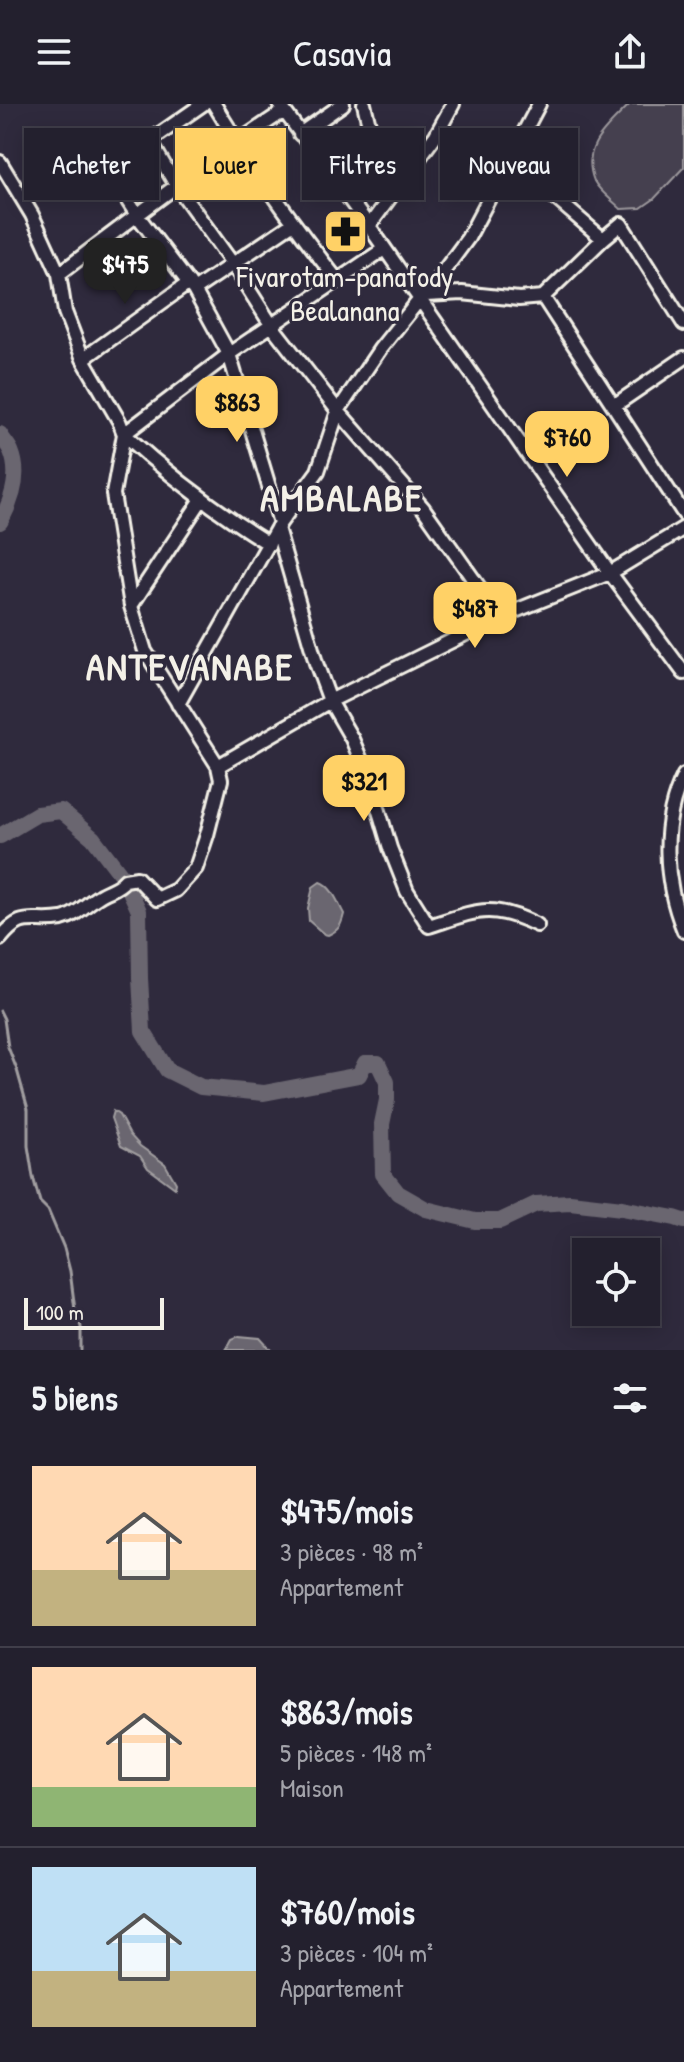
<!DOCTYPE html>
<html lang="fr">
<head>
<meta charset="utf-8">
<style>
	body { margin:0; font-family:"Patrick Hand",sans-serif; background:#2f2d3a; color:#f1f3f6; height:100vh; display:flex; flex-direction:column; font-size:30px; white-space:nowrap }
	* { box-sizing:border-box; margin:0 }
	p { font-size:26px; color:#a3a3aa }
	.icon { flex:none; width:44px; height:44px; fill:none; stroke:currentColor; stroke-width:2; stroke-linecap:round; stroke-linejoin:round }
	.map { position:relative; height:1246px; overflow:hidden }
	.sheet { display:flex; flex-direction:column; background:#23202e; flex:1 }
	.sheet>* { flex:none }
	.hud { position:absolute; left:24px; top:24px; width:636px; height:72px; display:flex; gap:16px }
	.controls { position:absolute; left:572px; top:1134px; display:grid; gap:16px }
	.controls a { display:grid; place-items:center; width:88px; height:88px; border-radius:0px; background:#23202e; box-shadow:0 4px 20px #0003,0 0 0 2px #403e4a; font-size:40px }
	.scale { position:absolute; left:24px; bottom:20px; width:140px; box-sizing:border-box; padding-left:8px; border:4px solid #f4f1e8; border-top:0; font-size:22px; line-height:28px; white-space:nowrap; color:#f4f1e8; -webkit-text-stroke:6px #2f2a3d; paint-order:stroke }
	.price { position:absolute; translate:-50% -68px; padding:0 18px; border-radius:16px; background:#ffd166; color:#111; font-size:26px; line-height:52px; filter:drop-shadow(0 2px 4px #0008) }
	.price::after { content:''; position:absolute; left:50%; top:48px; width:24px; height:18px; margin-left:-12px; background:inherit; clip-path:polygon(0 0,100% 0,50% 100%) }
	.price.selected { background:#222; color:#fff }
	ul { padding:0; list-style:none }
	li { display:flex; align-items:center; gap:24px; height:200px; padding:0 32px }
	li+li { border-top:2px solid #403e4a }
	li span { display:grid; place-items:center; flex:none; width:224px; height:160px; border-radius:0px; color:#555 }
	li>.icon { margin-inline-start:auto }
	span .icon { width:96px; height:96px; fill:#fffc; stroke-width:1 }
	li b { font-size:34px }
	h2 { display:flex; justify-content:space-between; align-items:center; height:96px; padding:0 32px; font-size:34px }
	.tag { padding:0 28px; border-radius:0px; background:#23202e; box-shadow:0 4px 20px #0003,0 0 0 2px #403e4a; font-size:28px; line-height:72px }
	.tag.selected { background:#ffd166; color:#111 }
	header { display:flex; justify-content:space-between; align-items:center; height:104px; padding:0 32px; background:#23202e; font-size:36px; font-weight:600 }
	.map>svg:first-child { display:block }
	.green { fill:#454050; stroke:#9c989c; stroke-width:2 }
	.water { fill:#6a6670; stroke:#a19ea0; stroke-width:2 }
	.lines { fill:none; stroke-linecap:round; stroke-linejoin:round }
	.stream { stroke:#a19ea0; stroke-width:3 }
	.river { stroke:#6a6670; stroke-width:16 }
	.minor-casing { stroke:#f4f1e8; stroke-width:18 }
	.minor { stroke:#2f2a3d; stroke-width:12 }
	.labels { text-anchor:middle; stroke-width:6; stroke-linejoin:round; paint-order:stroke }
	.poi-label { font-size:30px; fill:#f4f1e8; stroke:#2f2a3d }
	.district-label { font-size:38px; font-weight:bold; letter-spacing:2px; fill:#f4f1e8; stroke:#2f2a3d }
</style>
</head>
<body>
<header><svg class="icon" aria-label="menu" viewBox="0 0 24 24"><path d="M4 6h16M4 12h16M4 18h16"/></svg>Casavia<svg class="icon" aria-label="share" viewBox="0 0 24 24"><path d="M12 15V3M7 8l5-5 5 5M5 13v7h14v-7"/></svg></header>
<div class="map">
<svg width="684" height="1246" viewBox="0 0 684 1246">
	<rect width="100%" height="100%" fill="#2f2a3d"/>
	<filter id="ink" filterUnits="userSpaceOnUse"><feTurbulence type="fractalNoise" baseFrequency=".0125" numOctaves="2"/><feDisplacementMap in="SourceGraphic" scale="16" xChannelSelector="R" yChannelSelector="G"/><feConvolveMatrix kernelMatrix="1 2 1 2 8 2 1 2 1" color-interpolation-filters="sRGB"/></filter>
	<g filter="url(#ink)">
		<!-- green -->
		<path class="green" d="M 630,0 L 684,0 L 684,63 L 654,95 L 641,104 L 621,105 C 613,97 599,87 594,77 C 580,42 608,23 630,0 Z"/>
		<!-- water -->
		<path class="water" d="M 320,778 C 332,782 338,799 344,810 C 341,822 339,826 328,831 L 324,830 L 309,817 L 308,804 L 313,783 Z
			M 113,1007 L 119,1011 L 130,1031 L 140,1042 L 165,1060 L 176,1079 L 175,1084 L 148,1064 L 140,1052 L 121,1042 L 111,1014 Z
			M 239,1232 L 260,1234 L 271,1246 L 226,1246 L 232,1235 Z"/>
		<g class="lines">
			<!-- stream -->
			<path class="stream" d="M 0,907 L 4,915 L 8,943 L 17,966 L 28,1005 L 28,1042 L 33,1073 L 40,1098 L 48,1106 L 64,1144 L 70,1167 L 75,1206 L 81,1223 L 81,1246"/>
			<!-- river -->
			<path class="river" d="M 0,330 C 3,336 9,342 11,347 C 21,371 12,397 0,418
				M 0,732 L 37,710 L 61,707 L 93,734 L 125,776 L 139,807 L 140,874 L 143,927 L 167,966 L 201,983 L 264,989 L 359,971 L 365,959 L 378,959 L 387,978 L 387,996 L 382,1020 L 383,1070 L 398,1089 L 426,1105 L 475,1117 L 500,1117 L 536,1100 L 570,1098 L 622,1104 L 675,1114 L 684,1117"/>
			<defs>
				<path id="minor" d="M 203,0 L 108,66 L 137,111 L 194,186 L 229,250 L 280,419
					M 214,0 C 251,62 293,120 338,177
					M 279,0 L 369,122 L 610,469 L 684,569
					M 364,0 L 376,50 L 390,91
					M 300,30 L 343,0
					M 150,37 L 176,81 L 232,159 L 272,222 L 338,307 L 423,404 L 500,513
					M 509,57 L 547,87 L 603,135
					M 0,58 L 32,111 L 59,170 L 65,208 L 83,255 L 119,317 L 124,330 L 113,390 L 131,502 L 145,547 L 218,662 L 221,676 L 207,731 L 196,764 L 176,786 L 157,795 L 137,774 L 125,776 C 118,785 108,786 99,792 C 87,799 76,812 62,815 C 31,820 23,806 0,835
					M 369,122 L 436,31 L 453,0
					M 59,170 C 133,114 206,58 284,7
					M 194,186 L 292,120
					M 426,191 L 462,189 L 519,195 L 543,193 L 603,135 L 621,120 L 684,220
					M 543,193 L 684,410
					M 83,255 L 189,179
					M 615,301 L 684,254
					M 124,330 L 229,250 L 384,145
					M 124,330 C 169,371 217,408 269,440
					M 277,424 L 316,559 L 330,597 L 352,635 L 371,680 L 390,744 L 407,787 L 429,822 C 476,807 490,798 537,821
					M 131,502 L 202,395
					M 178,600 L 280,419 L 318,367 L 338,307 L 380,245 L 420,195 L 426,191 L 468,134 L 539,0
					M 218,662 L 330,597 L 500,513 L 610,469 L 684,424
					M 684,671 C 660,719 664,778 684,827"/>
			</defs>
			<!-- minor casing -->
			<use href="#minor" class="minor-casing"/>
			<!-- minor -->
			<use href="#minor" class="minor"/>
		</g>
	</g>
	<!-- icons -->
	<defs>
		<symbol id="pharmacy-square" viewBox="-11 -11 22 22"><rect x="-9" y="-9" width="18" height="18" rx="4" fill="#ffd166" stroke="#2f2a3d"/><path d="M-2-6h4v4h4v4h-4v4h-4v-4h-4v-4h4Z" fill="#111"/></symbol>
	</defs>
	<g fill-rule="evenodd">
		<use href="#pharmacy-square" x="320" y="102" width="51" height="51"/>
	</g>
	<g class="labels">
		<!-- poi labels -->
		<g class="poi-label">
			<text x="345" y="183">Fivarotam-panafody<tspan x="345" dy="34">Bealanana</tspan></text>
		</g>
		<!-- district labels -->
		<g class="district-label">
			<text x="342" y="407">AMBALABE</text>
			<text x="190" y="576">ANTEVANABE</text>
		</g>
	</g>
</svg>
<div class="controls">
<a><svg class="icon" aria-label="locate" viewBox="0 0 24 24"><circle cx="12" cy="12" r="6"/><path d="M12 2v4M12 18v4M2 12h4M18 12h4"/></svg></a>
</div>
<div class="scale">100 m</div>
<b class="price selected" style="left:125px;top:202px">$475</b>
<b class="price" style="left:237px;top:340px">$863</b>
<b class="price" style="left:567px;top:375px">$760</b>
<b class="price" style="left:475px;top:546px">$487</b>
<b class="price" style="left:364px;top:719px">$321</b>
<div class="hud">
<a class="tag">Acheter</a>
<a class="tag selected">Louer</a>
<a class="tag">Filtres</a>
<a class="tag">Nouveau</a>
</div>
</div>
<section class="sheet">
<h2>5 biens<svg class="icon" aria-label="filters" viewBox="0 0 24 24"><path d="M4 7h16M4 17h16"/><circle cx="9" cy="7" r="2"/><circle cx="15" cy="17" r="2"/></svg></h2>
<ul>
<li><span style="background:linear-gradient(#ffd9b3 65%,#c2b280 0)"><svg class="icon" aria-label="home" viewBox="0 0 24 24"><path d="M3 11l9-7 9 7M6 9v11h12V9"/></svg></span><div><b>$475/mois</b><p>3 pièces · 98 m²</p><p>Appartement</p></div></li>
<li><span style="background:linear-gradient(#ffd9b3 75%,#8fb573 0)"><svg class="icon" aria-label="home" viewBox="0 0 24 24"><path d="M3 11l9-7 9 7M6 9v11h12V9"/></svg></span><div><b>$863/mois</b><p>5 pièces · 148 m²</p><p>Maison</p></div></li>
<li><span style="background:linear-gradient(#bfe0f5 65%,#c2b280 0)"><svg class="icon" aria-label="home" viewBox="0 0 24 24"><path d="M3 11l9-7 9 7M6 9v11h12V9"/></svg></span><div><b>$760/mois</b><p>3 pièces · 104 m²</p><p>Appartement</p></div></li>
</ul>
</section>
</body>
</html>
